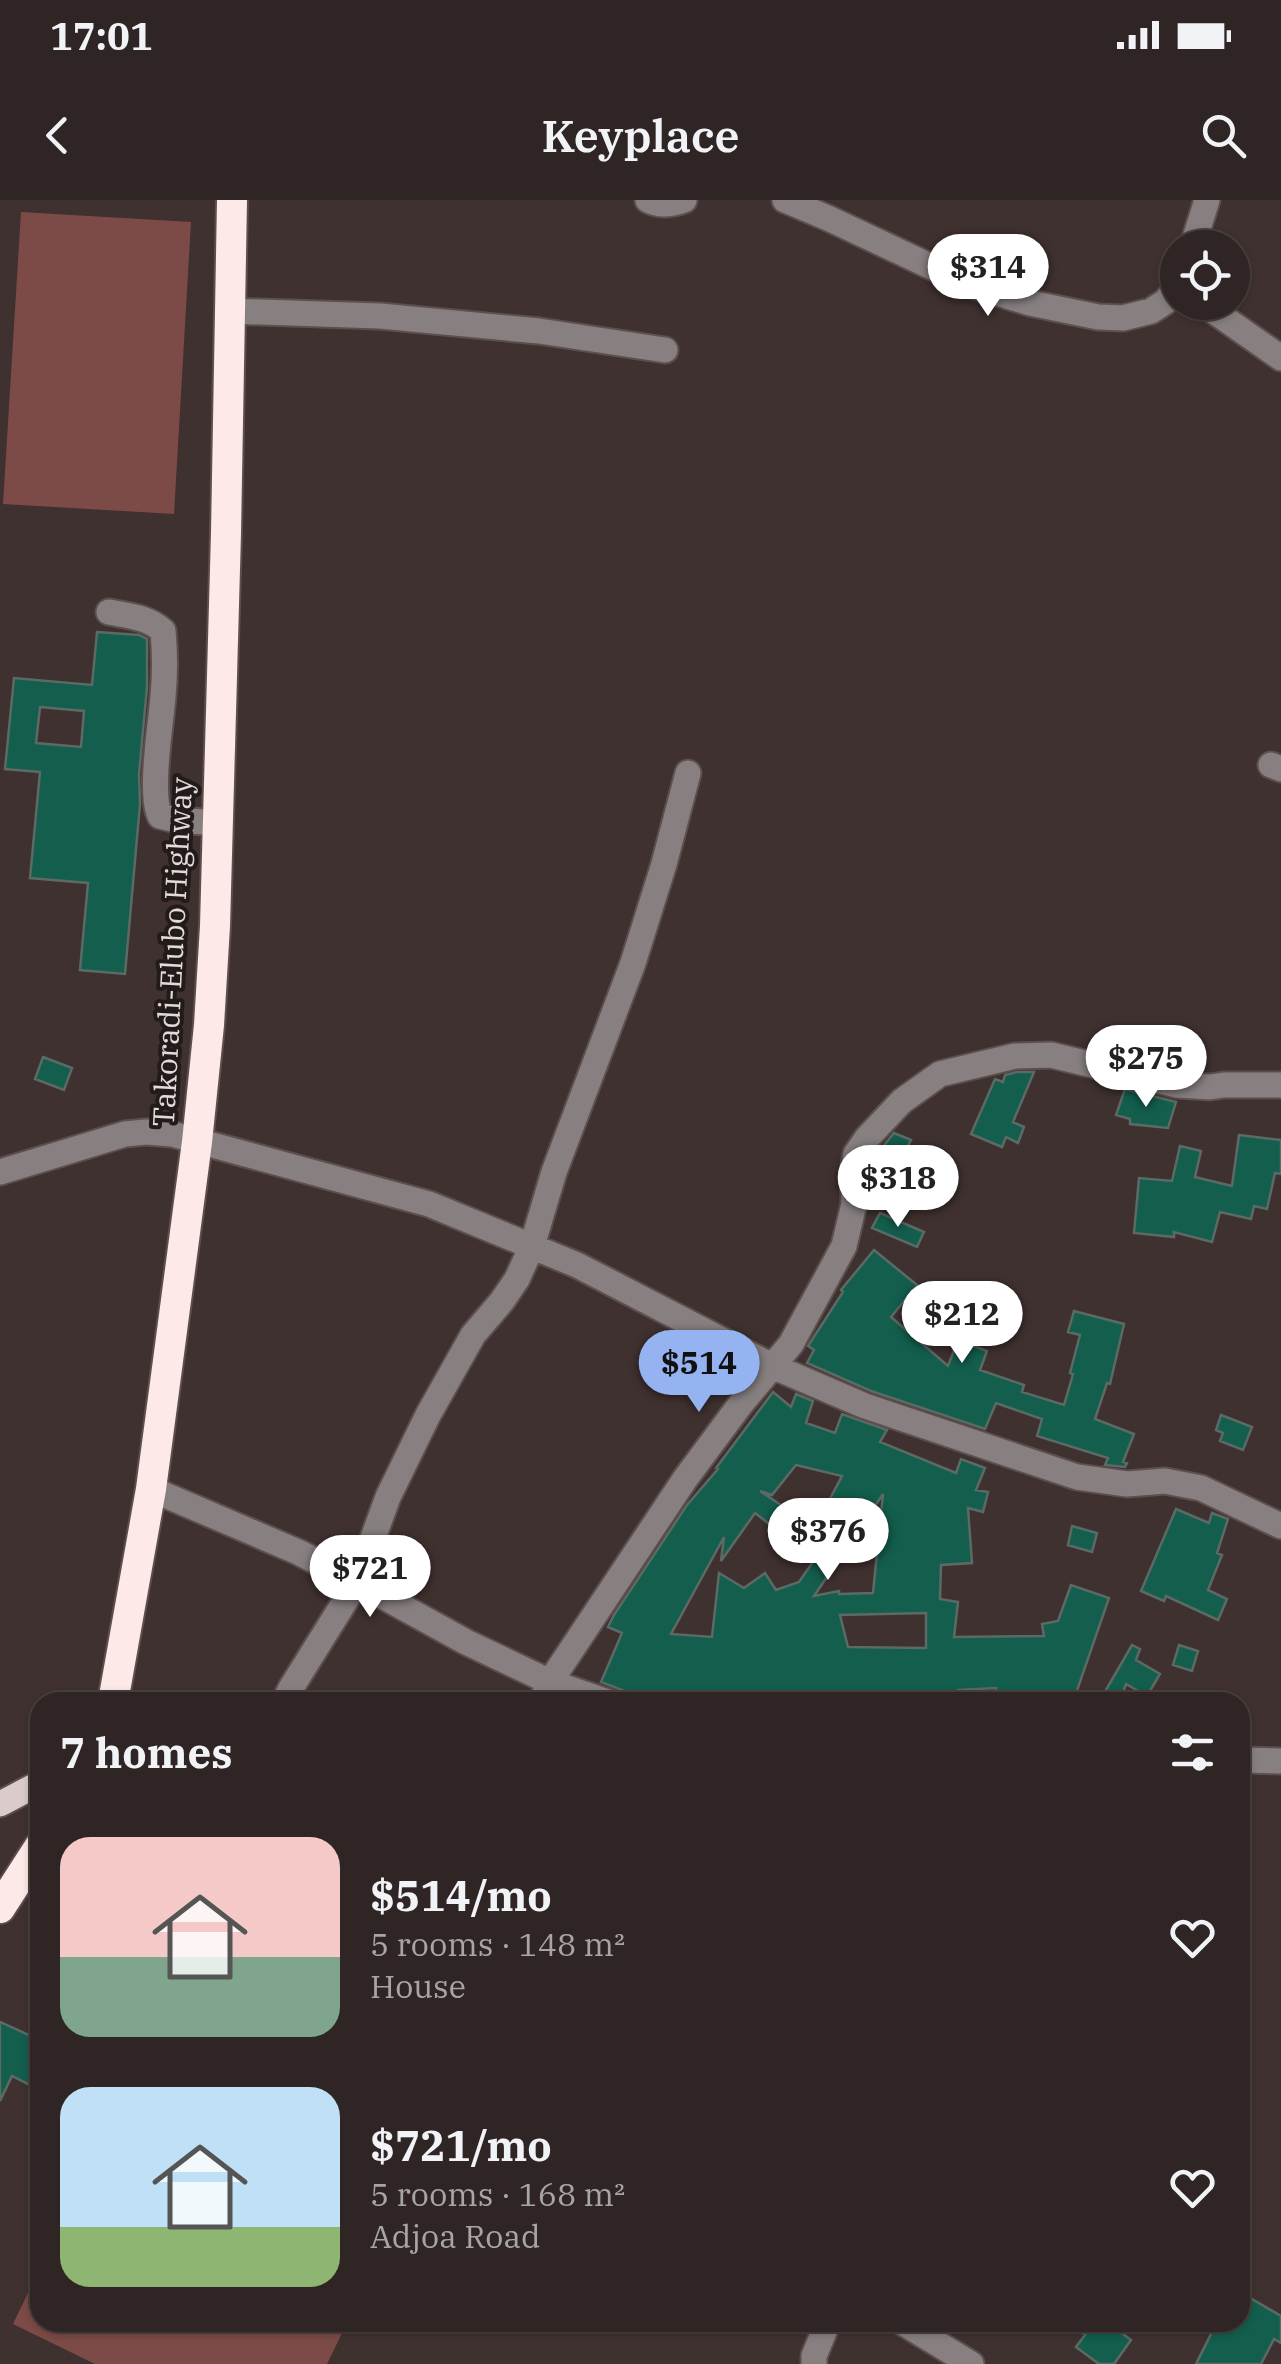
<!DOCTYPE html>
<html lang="en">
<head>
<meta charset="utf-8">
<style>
	body { margin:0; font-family:"IBM Plex Serif",serif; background:#3b3131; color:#f1f3f6; height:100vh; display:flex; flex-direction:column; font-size:38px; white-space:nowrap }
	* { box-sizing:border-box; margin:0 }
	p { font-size:32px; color:#a7a5a6 }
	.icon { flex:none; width:55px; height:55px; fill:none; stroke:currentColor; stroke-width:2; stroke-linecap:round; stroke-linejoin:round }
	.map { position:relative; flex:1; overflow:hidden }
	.sheet { position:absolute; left:30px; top:1492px; width:1220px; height:640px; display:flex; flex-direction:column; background:#2f2524; border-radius:30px; box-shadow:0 2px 8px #0004,0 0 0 2px #4a4241 }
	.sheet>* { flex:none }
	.fabs { position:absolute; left:1160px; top:30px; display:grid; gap:20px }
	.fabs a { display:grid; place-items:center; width:90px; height:90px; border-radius:50%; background:#2f2524; box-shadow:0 2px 8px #0004,0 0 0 2px #4a4241; font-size:50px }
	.price { position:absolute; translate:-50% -85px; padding:0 22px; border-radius:35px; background:#fff; color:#222; font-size:32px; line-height:65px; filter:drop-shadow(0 2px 5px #0008) }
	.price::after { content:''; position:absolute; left:50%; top:60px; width:30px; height:22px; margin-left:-15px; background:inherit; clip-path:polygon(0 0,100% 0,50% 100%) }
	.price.on { background:#95b2f1; color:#111 }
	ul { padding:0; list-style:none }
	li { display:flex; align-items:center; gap:30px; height:250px; padding:0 30px }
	li span { display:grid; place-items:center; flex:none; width:280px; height:200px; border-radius:30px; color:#555 }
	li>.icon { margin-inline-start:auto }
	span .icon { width:120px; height:120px; fill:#fffc; stroke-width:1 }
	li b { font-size:42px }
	h2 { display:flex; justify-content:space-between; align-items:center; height:120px; padding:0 30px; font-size:42px }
	.status { display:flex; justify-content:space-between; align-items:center; height:70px; padding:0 50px; background:#2f2524; direction:ltr }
	.status svg { height:28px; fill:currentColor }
	header { display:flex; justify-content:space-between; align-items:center; height:130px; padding:0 30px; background:#2f2524; font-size:45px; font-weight:600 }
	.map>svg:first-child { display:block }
	.green { fill:#7c4a47 }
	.building { fill:#135e4d; stroke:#5b6a65; stroke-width:2.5; fill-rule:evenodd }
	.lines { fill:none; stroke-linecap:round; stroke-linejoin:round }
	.minor-casing { stroke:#5d4f4e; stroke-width:29 }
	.major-casing { stroke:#5d4f4e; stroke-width:29 }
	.highway-casing { stroke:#5d4f4e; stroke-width:34 }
	.minor { stroke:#888080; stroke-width:25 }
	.major { stroke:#dbcbca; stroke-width:25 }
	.highway { stroke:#fce9e8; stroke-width:30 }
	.labels { text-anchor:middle; stroke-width:8; stroke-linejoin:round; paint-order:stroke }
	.street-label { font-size:30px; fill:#e3dad9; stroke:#211b1a }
</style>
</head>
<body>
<div class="status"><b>17:01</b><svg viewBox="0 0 49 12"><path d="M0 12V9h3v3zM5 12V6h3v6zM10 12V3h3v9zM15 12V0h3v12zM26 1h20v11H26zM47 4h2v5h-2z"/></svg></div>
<header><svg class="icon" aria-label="back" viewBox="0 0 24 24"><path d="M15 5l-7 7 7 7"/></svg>Keyplace<svg class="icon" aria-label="search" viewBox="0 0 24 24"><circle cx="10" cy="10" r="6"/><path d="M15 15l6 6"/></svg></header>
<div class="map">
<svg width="1281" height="2164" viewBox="0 0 1281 2164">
	<rect width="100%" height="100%" fill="#3f3130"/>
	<!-- green -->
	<path class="green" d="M 21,12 L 191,22 L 174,314 L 3,304 Z
		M 40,2068 L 40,2122 L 347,2123 L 327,2164 L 95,2164 L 13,2124 Z"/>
	<!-- building -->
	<path class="building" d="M 97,432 L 139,435 L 147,439 L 147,487 L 139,574 L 140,604 L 125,774 L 80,770 L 88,683 L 30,678 L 40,572 L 5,569 L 14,478 L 92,485 ZM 40,507 L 84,511 L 81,547 L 36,543 Z
		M 43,857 L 72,868 L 64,890 L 35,879 Z
		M 1017,872 L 1034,872 L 1013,922 L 1024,927 L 1018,943 L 1006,937 L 1002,947 L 971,934 L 995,879 L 1003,882 L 1005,875 Z
		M 1125,889 L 1176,902 L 1168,928 L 1130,924 L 1130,919 L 1116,915 Z
		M 894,933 L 911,940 L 902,958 L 908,961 L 893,992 L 870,982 L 869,972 L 872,960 Z
		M 1239,935 L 1281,940 L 1281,974 L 1275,973 L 1267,1009 L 1254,1006 L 1251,1019 L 1220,1012 L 1212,1042 L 1174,1032 L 1174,1037 L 1134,1033 L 1139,978 L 1172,981 L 1180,946 L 1201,951 L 1195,977 L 1232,986 Z
		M 880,1013 L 924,1032 L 917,1047 L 872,1028 Z
		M 874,1050 L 917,1085 L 891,1117 L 948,1166 L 958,1140 L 987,1151 L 980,1170 L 1024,1185 L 1022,1192 L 1064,1205 L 1073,1174 L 1070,1173 L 1080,1135 L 1068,1132 L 1074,1111 L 1124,1124 L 1110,1184 L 1107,1183 L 1095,1219 L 1134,1234 L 1123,1262 L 1127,1263 L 1125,1267 L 1105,1265 L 1108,1258 L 1037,1236 L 1042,1219 L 996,1203 L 985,1229 L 871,1191 L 807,1163 L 814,1150 L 808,1146 L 843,1092 L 841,1090 Z
		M 773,1192 L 791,1207 L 796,1194 L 813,1201 L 806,1223 L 835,1233 L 842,1214 L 887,1230 L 880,1242 L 956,1273 L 961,1259 L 985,1268 L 976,1290 L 988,1292 L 983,1312 L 968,1308 L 972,1363 L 941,1365 L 940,1399 L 958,1402 L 954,1437 L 1044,1436 L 1042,1424 L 1058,1421 L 1071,1385 L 1109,1398 L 1073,1502 L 1023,1502 L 994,1496 L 996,1488 L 958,1490 L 957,1502 L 762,1502 L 709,1496 L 706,1502 L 653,1502 L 601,1482 L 622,1433 L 608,1427 L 614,1415 L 687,1305 L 718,1269 L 716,1268 ZM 796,1265 L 842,1276 L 824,1310 L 864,1322 L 883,1294 L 873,1393 L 839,1394 L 839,1391 L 814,1396 L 846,1349 L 760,1291 L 772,1295 ZM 755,1313 L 815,1359 L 799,1382 L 776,1390 L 765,1373 L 744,1388 L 719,1373 L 712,1437 L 671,1434 L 724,1337 L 721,1361 ZM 926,1413 L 926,1448 L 848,1447 L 840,1415 Z
		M 1221,1215 L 1252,1227 L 1243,1250 L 1220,1241 L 1223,1233 L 1216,1230 Z
		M 1176,1309 L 1209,1323 L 1212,1313 L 1228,1319 L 1217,1353 L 1222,1355 L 1208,1390 L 1227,1399 L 1218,1420 L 1166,1396 L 1164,1401 L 1141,1391 Z
		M 1072,1326 L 1097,1333 L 1092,1352 L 1068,1345 Z
		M 1132,1445 L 1140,1449 L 1136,1460 L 1160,1474 L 1147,1496 L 1126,1484 L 1120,1501 L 1103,1495 Z
		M 1179,1445 L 1198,1451 L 1192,1471 L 1173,1465 Z
		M 0,1822 L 40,1840 L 40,1869 L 32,1886 L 12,1876 L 0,1901 Z
		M 1240,2092 L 1281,2116 L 1281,2143 L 1274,2139 L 1261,2164 L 1196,2164 L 1217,2122 L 1240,2122 Z
		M 1068,2122 L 1107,2122 L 1131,2140 L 1114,2164 L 1099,2164 L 1076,2147 L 1085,2135 Z"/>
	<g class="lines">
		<defs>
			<path id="minor" d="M 648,0 C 659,6 673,4 684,0
				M 785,0 L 830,19 L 968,84 L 1030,103 L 1098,117 L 1123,118 L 1151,111 L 1165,102 L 1178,87
				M 1192,48 L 1207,0
				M 1201,102 L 1281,158
				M 229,111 L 380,116 L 539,131 L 665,150
				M 109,412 C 129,416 148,417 163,431 C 165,453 165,475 163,496 C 161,524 149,593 160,616 L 176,620 L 218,623
				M 1271,565 L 1281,569
				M 0,972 L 125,934 L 146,932 L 172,934 L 429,1004 L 577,1065 L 772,1166 L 865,1206 L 1077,1277 L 1127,1284 L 1165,1281 L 1201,1288 L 1281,1326
				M 151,1289 L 298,1352 L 357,1382 L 466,1442 L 550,1482 L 608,1502
				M 284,1502 L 291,1488 L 357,1382 L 388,1297 L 428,1215 L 473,1135 L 502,1101 L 517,1079 L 532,1046 L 554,972 L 633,763 L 664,664 L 688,573
				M 541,1502 L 550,1482 L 685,1279 L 740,1205 L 791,1144 L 844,1046 L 854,1004 L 853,971 L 856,954 L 867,938 L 902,901 L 940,874 L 1015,856 L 1051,855 L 1177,885 L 1210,887 L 1224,885 L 1281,885
				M 1240,1560 L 1281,1561
				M 902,2122 L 971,2164
				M 814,2164 L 814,2156 L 828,2122"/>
			<path id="major" d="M 0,1604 L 40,1583"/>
			<path id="highway" d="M 113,1502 L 151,1289 L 197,942 L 209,825 L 215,726 L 226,333 L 232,0
				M 0,1708 L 40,1646"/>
		</defs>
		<!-- minor casing -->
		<use href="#minor" class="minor-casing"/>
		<!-- major casing -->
		<use href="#major" class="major-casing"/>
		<!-- highway casing -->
		<use href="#highway" class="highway-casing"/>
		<!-- minor -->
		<use href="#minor" class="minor"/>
		<!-- major -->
		<use href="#major" class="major"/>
		<!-- highway -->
		<use href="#highway" class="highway"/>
	</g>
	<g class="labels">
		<!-- street labels -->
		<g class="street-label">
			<text transform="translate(173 752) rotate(-87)" y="10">Takoradi-Elubo Highway</text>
		</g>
	</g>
</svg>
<div class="fabs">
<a><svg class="icon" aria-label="locate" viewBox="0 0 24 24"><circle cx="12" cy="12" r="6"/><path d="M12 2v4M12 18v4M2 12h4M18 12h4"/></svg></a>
</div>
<b class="price" style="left:988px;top:119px">$314</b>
<b class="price" style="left:1146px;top:910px">$275</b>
<b class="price" style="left:898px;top:1030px">$318</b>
<b class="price" style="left:962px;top:1166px">$212</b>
<b class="price on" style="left:699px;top:1215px">$514</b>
<b class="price" style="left:828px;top:1383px">$376</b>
<b class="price" style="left:370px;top:1420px">$721</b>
<section class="sheet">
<h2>7 homes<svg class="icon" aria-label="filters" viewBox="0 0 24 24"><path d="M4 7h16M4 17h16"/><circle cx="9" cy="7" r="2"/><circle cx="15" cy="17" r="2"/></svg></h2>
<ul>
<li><span style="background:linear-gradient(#f6c9c9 60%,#7fa58c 0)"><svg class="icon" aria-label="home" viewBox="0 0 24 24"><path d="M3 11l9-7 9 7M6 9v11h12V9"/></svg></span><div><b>$514/mo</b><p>5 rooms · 148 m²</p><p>House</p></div><svg class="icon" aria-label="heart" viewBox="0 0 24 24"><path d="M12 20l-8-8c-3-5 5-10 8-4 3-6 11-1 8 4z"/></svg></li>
<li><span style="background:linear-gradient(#bfe0f5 70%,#8fb573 0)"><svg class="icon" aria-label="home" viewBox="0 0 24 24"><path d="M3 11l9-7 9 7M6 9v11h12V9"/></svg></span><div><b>$721/mo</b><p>5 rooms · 168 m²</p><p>Adjoa Road</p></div><svg class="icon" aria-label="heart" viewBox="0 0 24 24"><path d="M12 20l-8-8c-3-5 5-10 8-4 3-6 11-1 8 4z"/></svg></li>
</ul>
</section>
</div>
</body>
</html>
